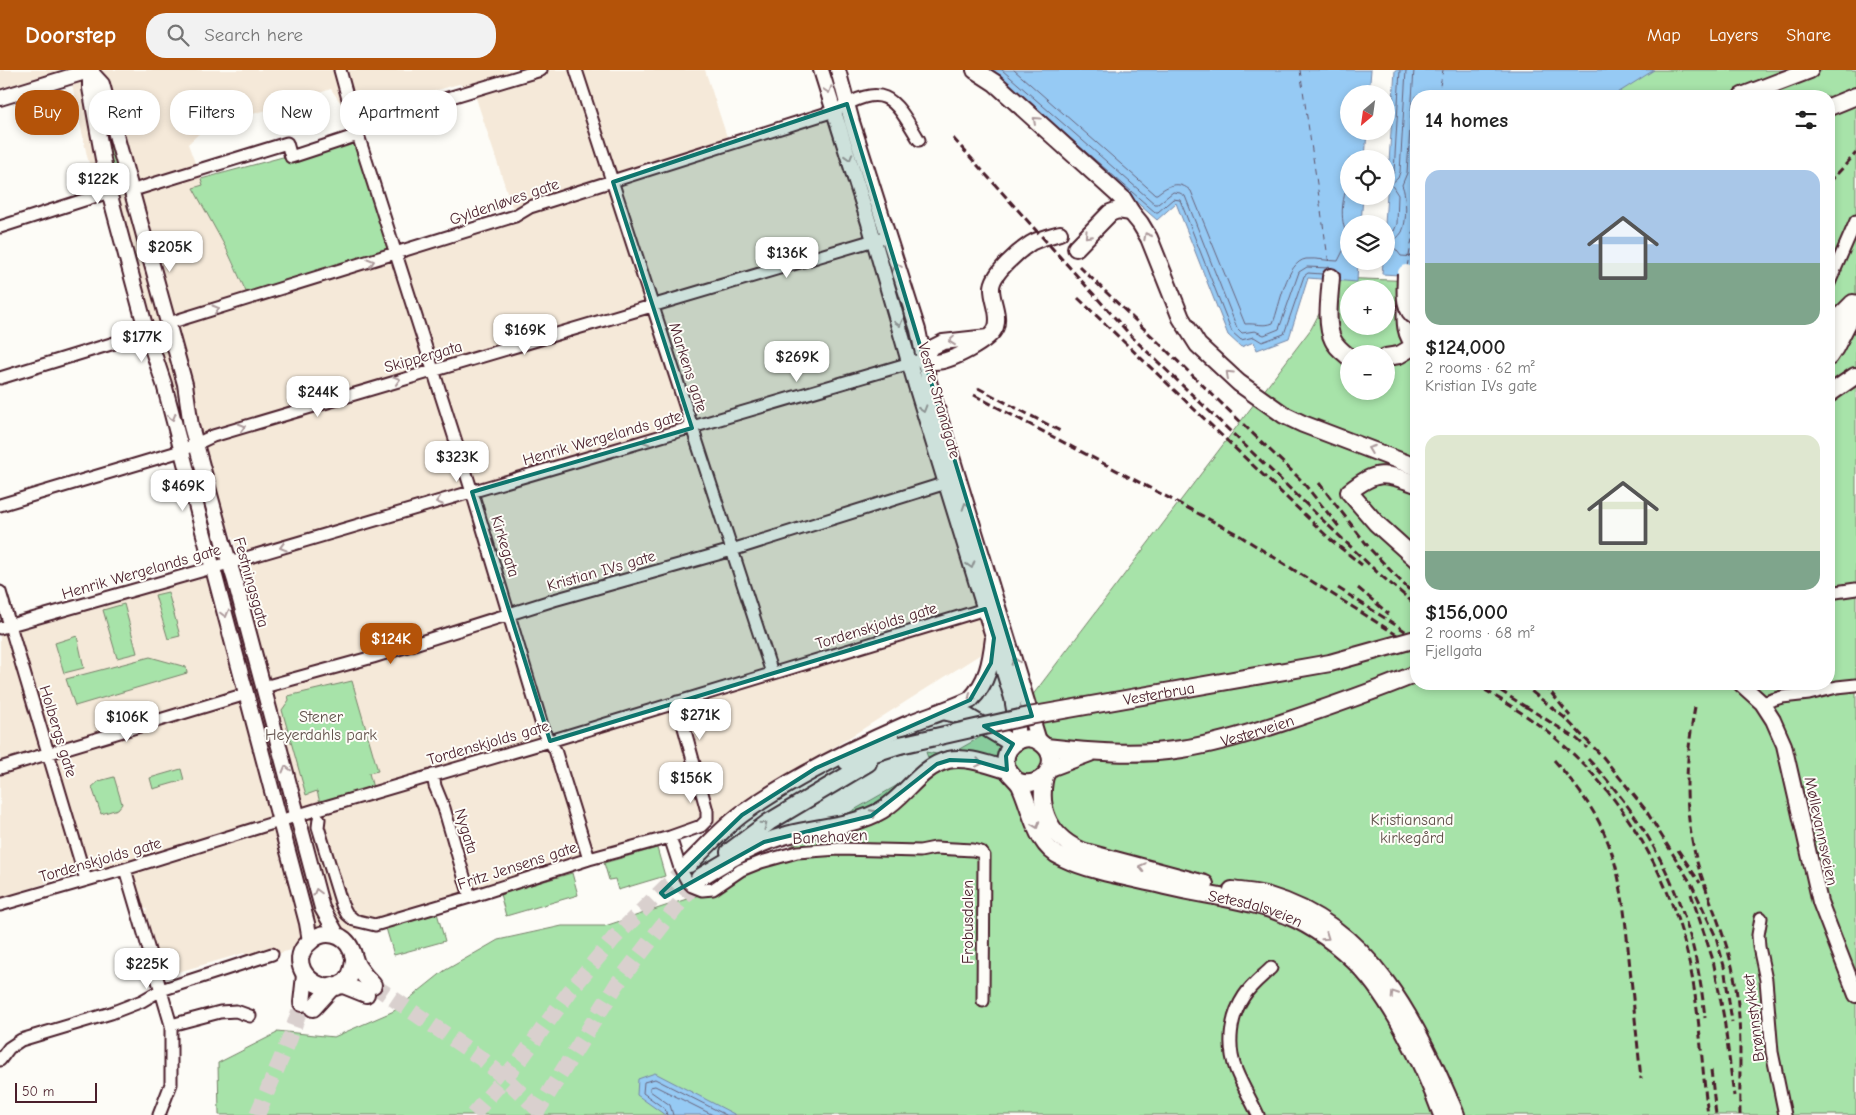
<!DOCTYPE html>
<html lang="en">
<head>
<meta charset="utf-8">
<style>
	body { margin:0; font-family:"Comic Neue",sans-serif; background:#f2f2f2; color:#222; height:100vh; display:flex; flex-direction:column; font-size:19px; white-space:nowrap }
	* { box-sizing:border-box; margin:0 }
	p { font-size:16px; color:#767676 }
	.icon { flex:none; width:28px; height:28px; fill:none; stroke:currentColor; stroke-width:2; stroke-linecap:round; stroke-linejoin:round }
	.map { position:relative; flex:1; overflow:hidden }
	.drawer { position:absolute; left:1410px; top:20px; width:425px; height:600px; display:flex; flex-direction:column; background:#fff; border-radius:20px; box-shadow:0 2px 8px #0003 }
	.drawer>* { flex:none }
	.guide { position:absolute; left:15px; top:20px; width:475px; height:45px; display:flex; gap:10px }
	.needle { width:32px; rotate:209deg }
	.buttons { position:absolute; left:1340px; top:15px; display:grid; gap:10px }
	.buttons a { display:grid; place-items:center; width:55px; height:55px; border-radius:50%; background:#fff; box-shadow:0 2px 8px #0003; font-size:25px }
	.scale { position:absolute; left:15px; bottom:12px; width:82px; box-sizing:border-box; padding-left:5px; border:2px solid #4a1f2b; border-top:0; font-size:14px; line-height:18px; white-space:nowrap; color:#4a1f2b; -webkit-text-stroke:4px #fdfcf7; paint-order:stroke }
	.price { position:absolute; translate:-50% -42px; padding:0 11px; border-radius:10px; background:#fff; color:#222; font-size:16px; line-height:32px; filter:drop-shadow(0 1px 2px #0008) }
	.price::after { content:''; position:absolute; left:50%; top:30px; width:15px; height:11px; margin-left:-8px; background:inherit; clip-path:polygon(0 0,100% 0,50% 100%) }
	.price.active { background:#b45309; color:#fff }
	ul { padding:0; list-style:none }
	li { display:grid; align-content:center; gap:10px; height:265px; padding:0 15px }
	li span { display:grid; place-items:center; height:155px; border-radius:15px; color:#555 }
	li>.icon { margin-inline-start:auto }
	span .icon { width:90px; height:90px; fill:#fffc; stroke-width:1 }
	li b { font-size:21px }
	h2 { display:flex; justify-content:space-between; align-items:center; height:60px; padding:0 15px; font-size:21px }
	.tag { padding:0 18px; border-radius:20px; background:#fff; box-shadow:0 2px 8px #0003; font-size:18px; line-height:45px }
	.tag.active { background:#b45309; color:#fff }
	header { display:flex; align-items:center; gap:30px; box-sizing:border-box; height:70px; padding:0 25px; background:#b45309; color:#fff }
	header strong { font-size:24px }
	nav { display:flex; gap:28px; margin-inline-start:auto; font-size:18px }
	.search { width:350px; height:45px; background:#f2f2f2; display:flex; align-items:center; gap:12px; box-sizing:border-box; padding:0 18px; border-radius:20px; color:#767676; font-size:19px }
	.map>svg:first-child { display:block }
	.built { fill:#f5e9d9; fill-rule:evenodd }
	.green { fill:#a7e3a9; stroke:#78816a; fill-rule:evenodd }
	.water { fill:#96caf4; stroke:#7886a4 }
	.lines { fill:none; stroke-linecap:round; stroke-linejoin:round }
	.shore { stroke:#68637b; stroke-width:1 }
	.ferry { stroke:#615267; stroke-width:1; stroke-dasharray:6 5; stroke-linecap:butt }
	.highway-tunnel { stroke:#d9d0ce; stroke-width:16; stroke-dasharray:16 8; stroke-linecap:butt }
	.minor-casing { stroke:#4a1f2b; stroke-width:15 }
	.major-casing { stroke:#4a1f2b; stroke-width:18 }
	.highway-casing { stroke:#4a1f2b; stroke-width:20 }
	.minor { stroke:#fdfcf7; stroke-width:11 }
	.major { stroke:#fdfcf7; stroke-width:14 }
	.highway { stroke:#fdfcf7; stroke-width:16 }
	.rail { stroke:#4a1f2b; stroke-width:3; stroke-dasharray:8 4; stroke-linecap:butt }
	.highway-bridge-casing { stroke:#4a1f2b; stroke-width:20; stroke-linecap:butt }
	.highway-bridge { stroke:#fdfcf7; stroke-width:16 }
	.oneway { stroke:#ac999b }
	.marked { fill:#0f766e; fill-opacity:0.2; stroke:#0f766e; stroke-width:4; stroke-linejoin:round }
	.labels { text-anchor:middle; stroke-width:4; stroke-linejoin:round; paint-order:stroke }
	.street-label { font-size:16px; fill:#4a1f2b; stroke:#fdfcf7 }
	.park-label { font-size:16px; fill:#61504a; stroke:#fdfcf7 }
</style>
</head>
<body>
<header>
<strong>Doorstep</strong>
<div class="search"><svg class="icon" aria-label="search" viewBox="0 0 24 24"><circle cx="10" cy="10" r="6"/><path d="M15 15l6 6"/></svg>Search here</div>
<nav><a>Map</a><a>Layers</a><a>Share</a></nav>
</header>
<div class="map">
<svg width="1856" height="1045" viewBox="0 0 1856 1045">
	<rect width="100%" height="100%" fill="#fdfcf7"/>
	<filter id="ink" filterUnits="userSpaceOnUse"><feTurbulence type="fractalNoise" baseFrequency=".02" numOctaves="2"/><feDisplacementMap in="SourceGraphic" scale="10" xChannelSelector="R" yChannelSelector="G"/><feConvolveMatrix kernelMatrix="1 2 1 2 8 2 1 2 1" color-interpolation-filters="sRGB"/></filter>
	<g filter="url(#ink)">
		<!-- built -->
		<path class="built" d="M 0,0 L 62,0 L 0,19 Z
			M 69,0 L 705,0 L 729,73 L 832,46 L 984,538 L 984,582 L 702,761 L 322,870 L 255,891 L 244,883 L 164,906 L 145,841 L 148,839 L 138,837 L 113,800 L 72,804 L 0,829 L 0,563 L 244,497 L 97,121 L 87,86 ZM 459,14 L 474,22 L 514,143 L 247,224 L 232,193 L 188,74 L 207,56 L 271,39 L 331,19 L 349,45 Z"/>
		<!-- green -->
		<path class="green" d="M 1650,0 L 1856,0 L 1856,1045 L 219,1045 L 218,993 L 277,963 L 277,961 L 334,967 L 394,941 L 444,901 L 498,870 L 562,856 L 605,856 L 714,820 L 931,696 L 926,682 L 947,686 L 1016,647 L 1311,259 L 1338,208 L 1416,211 L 1416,614 L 1829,614 L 1829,26 L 1605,26 ZM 1349,219 L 1386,219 L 1386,256 L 1349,256 ZM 1349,284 L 1386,284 L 1386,321 L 1349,321 Z
			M 99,19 L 128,117 L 115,128 L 95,20 Z
			M 357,67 L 395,185 L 247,224 L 227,180 L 193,118 L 203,115 L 201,109 Z
			M 168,522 L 180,566 L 168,569 L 155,525 Z
			M 124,534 L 137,583 L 117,588 L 103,540 Z
			M 77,566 L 84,598 L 64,603 L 55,573 Z
			M 150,587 L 186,597 L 187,603 L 75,636 L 66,609 Z
			M 352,611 L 378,701 L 369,703 L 373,718 L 320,733 L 317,721 L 306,725 L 282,640 L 289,630 L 288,626 Z
			M 181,699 L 184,710 L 153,719 L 150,708 Z
			M 114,707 L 122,734 L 118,739 L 101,744 L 92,717 L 99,711 Z
			M 657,778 L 665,806 L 618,820 L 615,809 L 609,810 L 604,793 Z
			M 572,803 L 578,825 L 506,846 L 500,824 Z
			M 437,843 L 445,871 L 394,885 L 386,858 Z"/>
		<!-- water -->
		<path class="water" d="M 985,0 L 1371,0 L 1369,24 L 1349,24 L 1349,61 L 1367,61 L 1365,89 L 1349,89 L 1349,126 L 1363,126 L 1361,154 L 1349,154 L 1349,191 L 1358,191 L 1357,212 L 1308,208 L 1289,268 L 1257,280 L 1254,272 L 1241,277 L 1228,265 L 1176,133 L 1157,150 Z
			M 1395,0 L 1654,0 L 1613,26 L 1416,26 L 1416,206 L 1382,204 L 1383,191 L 1386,191 L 1385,154 Z
			M 655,1003 L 736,1045 L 665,1045 L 637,1025 L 638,1009 Z"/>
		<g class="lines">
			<!-- shore -->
			<path class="shore" d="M 1002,0 L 1155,134 L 1158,134 L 1173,122 L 1180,123 L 1185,126 L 1237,258 L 1242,263 L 1255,261 L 1264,265 L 1279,259 L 1299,202 L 1307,197 L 1329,198
				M 1014,0 L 1155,124 L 1157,124 C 1168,115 1179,110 1191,121 L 1245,254 C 1256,253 1264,257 1273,253 C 1280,236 1286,192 1306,189 C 1317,188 1328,191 1338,191 L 1343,181 L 1349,176
				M 1414,0 L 1407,103 L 1402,115 C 1407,126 1407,152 1402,162 C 1399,167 1394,170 1391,173 L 1401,186 L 1416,187
				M 1048,49 L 1155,142 L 1158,142 L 1173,129 L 1180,130 L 1232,262 L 1241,270 L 1254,267 L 1262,272 L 1284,264 L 1304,206 L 1308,203 L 1322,204
				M 1386,107 L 1391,106 L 1394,102 L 1400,0
				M 1349,114 C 1341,126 1339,156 1349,167
				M 1386,165 L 1394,161 L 1397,154 L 1398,125 L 1391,114 L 1398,108 L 1400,102 L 1406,0
				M 667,1045 L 665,1039 L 643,1023 L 644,1012 L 655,1009 L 726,1045
				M 673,1045 L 670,1035 L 650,1021 L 650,1017 L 655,1016 L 713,1045"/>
			<!-- ferry -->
			<path class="ferry" d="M 1300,0 L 1330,201
				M 1438,26 L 1443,0
				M 1407,197 L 1416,147"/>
			<!-- highway-tunnel -->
			<path class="highway-tunnel" d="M 373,915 L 482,989 L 505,1008 L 544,1045
				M 257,1045 L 290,968 L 302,933
				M 473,1045 L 523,986 L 570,921 L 614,868 L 689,794
				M 535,1045 L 617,914 L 699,808"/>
			<defs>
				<path id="minor" d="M 340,0 L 358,65 L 472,422 L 544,662 L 555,680 L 589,789
					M 576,0 L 772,603
					M 355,56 L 541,0
					M 140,118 L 287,73 L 291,87 L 358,65
					M 0,157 L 109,122
					M 1829,213 L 1856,151
					M 169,253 L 515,146 L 530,137 L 834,41 C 885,12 892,25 919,70
					M 0,308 L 147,263
					M 0,435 L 181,381 L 213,366 L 881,168
					M 0,522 L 86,810
					M 1829,523 L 1856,519
					M 0,558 L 229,493 L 924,289
					M 264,617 L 373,587 L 554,530 L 732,480 L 946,413
					M 1762,633 L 1782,627 L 1809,624 L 1837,617 L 1856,615
					M 0,698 L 246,624
					M 433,705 L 435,716 L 444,738 L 470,827
					M 319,749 L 318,757 L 342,835 L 347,844 L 354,850 L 375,855 L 470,827 L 589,789 L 670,767 L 701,756 L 707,750 L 707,741 L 677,632
					M 670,767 L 680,798 L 687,811 L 692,816 L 702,820 L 713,819 L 741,800 L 761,792 L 797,782 L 838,779 L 920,781 L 935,778 L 973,780 L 981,782 L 984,786 L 983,931
					M 125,799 L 171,955 L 171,1014 L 159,1045
					M 0,835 L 125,799 L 315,740 L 550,671 L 985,539
					M 1761,848 L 1758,865 L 1759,877 L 1766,910 L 1772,982 L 1785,1045
					M 171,955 L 220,942 L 236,941 L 250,946
					M 0,990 L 9,978 L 21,970 L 111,943 L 142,931 L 161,920 L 272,884
					M 1258,1045 C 1251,1030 1242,1015 1236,1000 C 1227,976 1230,947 1244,926 C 1251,915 1262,907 1271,898"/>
				<path id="major" d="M 90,0 L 90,18 L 109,122 L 147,263 L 164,314 L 307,853 L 310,871
					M 821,0 L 869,153 L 916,316 L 1012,628 L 1017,657 L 1017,671
					M 838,0 L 852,52 L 918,260 L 929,312 L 1039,671
					M 90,1 L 102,14 L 185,314 L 191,356 L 196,374 L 223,472 L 235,511 L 322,838 L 338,866
					M 0,28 L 92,0
					M 924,289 C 927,290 931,292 934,292 C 949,293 991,271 996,257 C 1000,244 992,231 992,219 C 991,204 1019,181 1031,173 C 1040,168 1050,166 1060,163
					M 924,289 L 931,278 L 943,272 L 988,267
					M 1741,614 L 1762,633 L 1773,650 L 1784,675 L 1820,832 L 1856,925"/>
				<g id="highway">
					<path d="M 975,0 L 995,13 L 1123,129 L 1131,142 L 1140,153 L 1149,168 L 1181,248 L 1198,275 L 1239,313 L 1284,345 L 1303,354 L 1416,397"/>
					<path d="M 1742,26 L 1810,0"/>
					<path d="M 1829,37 L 1856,26"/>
					<path d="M 1076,178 L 1110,143 L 1118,140 L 1131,142"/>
					<path d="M 1331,207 C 1330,224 1325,255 1333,270 C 1336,277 1343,282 1349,287"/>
					<path d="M 1406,227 C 1406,245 1402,263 1416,276"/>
					<path d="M 1829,257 L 1853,233"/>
					<path d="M 1386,287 L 1399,285 L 1416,275"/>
					<path d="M 1829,287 L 1835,278 L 1856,237"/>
					<path d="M 1829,324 L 1855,306"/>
					<path d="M 1416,414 C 1385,402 1376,400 1349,422 L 1376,453 L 1416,489"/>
					<path d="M 943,641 L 968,647 L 1013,674"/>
					<path id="s1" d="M 1046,677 C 1090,682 1137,686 1182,679 C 1216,674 1248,664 1281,653 C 1326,638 1372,622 1416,604"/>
					<path d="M 847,692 L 900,675"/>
					<path d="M 1050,698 L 1090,683"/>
					<path d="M 1045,706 C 1037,741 1051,769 1085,782 L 1205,814"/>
					<path id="s2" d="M 1017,711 C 1043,722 1064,689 1041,673 C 1035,668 1027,667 1020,670 C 1010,674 1004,684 1006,694 C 1007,704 1015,707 1020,715 C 1032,740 1035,776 1063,788 C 1092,802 1133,808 1165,816 C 1201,825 1240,828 1276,841 C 1304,851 1330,868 1352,889 C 1390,924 1424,996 1442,1045"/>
					<path d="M 729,782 L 769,752 L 868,693"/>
					<path d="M 689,794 C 706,777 722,759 742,744 C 792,708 849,680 906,655 C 927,646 949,640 970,630 C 988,612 991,592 994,568"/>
					<path d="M 699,808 C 727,791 755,773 787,765 C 819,756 853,757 882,740 C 906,726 920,697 948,690 C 967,686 989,695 1007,700"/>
					<path d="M 1232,820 C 1244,822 1257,822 1269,826 C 1372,856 1417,954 1456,1045"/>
					<path d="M 354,890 C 349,948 271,901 312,870 C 325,859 344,864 351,879 C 354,885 354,891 358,897 C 362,903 367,909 373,915"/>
					<path d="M 341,914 L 366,924"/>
					<path d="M 302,933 L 305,905"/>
					<path d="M 313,938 L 333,916"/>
				</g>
			</defs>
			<!-- minor casing -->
			<use href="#minor" class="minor-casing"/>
			<!-- major casing -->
			<use href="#major" class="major-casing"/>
			<!-- highway casing -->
			<use href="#highway" class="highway-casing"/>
			<!-- minor -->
			<use href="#minor" class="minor"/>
			<!-- major -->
			<use href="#major" class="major"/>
			<!-- highway -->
			<use href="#highway" class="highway"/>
			<!-- rail -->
			<path class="rail" d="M 953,68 L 1133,268 L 1378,503 L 1416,535
				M 1829,113 L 1856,83
				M 1079,196 L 1301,410 L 1340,458
				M 1078,228 L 1331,470 L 1362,495
				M 978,318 L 1062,362
				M 974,325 L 1237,464 L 1416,577
				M 1319,413 L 1371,480 L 1416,527
				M 1338,518 L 1416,568
				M 1358,518 L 1389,544
				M 1475,614 C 1500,629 1525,644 1548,662 C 1618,718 1668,799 1688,887 C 1700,939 1701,992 1708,1045
				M 1490,614 L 1529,639
				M 1522,614 L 1565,648 L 1603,687 L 1645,739 L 1692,815 L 1716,867 L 1724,896 L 1732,952
				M 1544,614 L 1570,646
				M 1525,636 L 1577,669 L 1587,678
				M 1695,637 C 1685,691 1683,739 1697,792 C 1708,829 1725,863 1733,901 C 1743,948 1739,997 1740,1045
				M 1588,689 C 1659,763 1695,847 1705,948
				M 1554,690 C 1574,713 1594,738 1605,765 C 1622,804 1625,847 1629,888 C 1633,928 1637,969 1641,1009
				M 1678,780 L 1700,813
				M 1691,824 L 1713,890 L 1724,948 L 1734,1026
				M 1711,1000 L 1716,1045"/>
			<defs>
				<g id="highway-bridge">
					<path d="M 1406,203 C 1406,217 1402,239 1416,247"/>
					<path id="s3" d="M 900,675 L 1029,646 L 1330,593 L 1416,569"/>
				</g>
			</defs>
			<!-- highway-bridge casing -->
			<use href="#highway-bridge" class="highway-bridge-casing"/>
			<!-- highway-bridge -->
			<use href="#highway-bridge" class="highway-bridge"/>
		</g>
		<!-- one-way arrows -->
		<defs><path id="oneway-chevron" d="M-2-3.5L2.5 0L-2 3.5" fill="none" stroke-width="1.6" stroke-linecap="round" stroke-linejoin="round" transform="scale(1.25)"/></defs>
		<g class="oneway">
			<use href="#oneway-chevron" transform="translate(828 20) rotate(72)"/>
			<use href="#oneway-chevron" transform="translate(1036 50) rotate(-138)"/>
			<use href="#oneway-chevron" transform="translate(849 87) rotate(73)"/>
			<use href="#oneway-chevron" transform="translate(1088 165) rotate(133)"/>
			<use href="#oneway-chevron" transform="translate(1147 166) rotate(-118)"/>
			<use href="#oneway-chevron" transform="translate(371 192) rotate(-17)"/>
			<use href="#oneway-chevron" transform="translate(897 196) rotate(-108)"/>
			<use href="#oneway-chevron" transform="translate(216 239) rotate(-16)"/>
			<use href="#oneway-chevron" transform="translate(899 253) rotate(74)"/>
			<use href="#oneway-chevron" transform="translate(952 271) rotate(174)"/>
			<use href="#oneway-chevron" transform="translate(1229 304) rotate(-137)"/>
			<use href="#oneway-chevron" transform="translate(397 310) rotate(-17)"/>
			<use href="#oneway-chevron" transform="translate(923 339) rotate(73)"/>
			<use href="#oneway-chevron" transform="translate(172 347) rotate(75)"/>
			<use href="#oneway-chevron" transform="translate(242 357) rotate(-17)"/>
			<use href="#oneway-chevron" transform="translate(646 371) rotate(164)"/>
			<use href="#oneway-chevron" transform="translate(1371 379) rotate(-159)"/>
			<use href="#oneway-chevron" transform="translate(439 431) rotate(164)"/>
			<use href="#oneway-chevron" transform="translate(966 436) rotate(-108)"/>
			<use href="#oneway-chevron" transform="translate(283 477) rotate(164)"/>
			<use href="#oneway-chevron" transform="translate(971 495) rotate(73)"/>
			<use href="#oneway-chevron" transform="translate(225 544) rotate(75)"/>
			<use href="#oneway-chevron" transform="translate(1015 591) rotate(-107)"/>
			<use href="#oneway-chevron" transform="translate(971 627) rotate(141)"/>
			<use href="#oneway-chevron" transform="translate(979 693) rotate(11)"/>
			<use href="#oneway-chevron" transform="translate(286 699) rotate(-105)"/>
			<use href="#oneway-chevron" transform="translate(874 743) rotate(-27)"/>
			<use href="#oneway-chevron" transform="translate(764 755) rotate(-35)"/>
			<use href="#oneway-chevron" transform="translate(1036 755) rotate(70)"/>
			<use href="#oneway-chevron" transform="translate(1142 797) rotate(-166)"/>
			<use href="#oneway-chevron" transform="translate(317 822) rotate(-105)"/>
			<use href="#oneway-chevron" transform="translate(1326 867) rotate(35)"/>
			<use href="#oneway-chevron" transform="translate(1394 924) rotate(-123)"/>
		</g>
	</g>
	<!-- marked area -->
	<path class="marked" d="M 847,34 L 1032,646 L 984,656 L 1013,674 L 1006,686 L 1007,700 L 976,691 L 950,690 L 937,694 L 871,746 L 764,772 L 665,827 L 661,823 L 742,745 L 816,698 L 970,630 L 991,593 L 994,568 L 985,539 L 550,671 L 472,422 L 692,358 L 613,112 Z"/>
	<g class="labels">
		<!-- street labels -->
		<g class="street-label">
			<text transform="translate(504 131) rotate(-19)" y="6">Gyldenløves gate</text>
			<text transform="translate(423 286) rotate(-16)" y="6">Skippergata</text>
			<text transform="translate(689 297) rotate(72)" y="6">Markens gate</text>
			<text transform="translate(940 330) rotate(74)" y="6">Vestre Strandgate</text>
			<text transform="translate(602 367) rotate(-16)" y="6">Henrik Wergelands gate</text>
			<text transform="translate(506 476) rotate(73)" y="6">Kirkegata</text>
			<text transform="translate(601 500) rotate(-16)" y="6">Kristian IVs gate</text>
			<text transform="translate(141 501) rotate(-16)" y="6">Henrik Wergelands gate</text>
			<text transform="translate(252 512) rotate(74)" y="6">Festningsgata</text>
			<text transform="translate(876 555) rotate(-17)" y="6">Tordenskjolds gate</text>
			<text dy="6" stroke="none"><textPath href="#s3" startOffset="264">Vesterbrua</textPath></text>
			<text dy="6" stroke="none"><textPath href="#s1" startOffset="214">Vesterveien</textPath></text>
			<text transform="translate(59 661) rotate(73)" y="6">Holbergs gate</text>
			<text transform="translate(488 672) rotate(-16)" y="6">Tordenskjolds gate</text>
			<text transform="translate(467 761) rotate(73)" y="6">Nygata</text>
			<text transform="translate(1822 761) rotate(78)" y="6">Møllevannsveien</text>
			<text transform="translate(830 766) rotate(-3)" y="6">Banehaven</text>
			<text transform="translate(100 789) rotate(-16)" y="6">Tordenskjolds gate</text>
			<text transform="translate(517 795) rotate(-18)" y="6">Fritz Jensens gate</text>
			<text dy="6" stroke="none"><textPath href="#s2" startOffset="432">Setesdalsveien</textPath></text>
			<text transform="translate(967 852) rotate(-90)" y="6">Frobusdalen</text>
			<text transform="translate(1753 948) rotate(-97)" y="6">Brønnstykket</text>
		</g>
		<!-- park labels -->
		<g class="park-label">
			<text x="321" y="652">Stener<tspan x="321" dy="18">Heyerdahls park</tspan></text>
			<text x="1412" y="755">Kristiansand<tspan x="1412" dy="18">kirkegård</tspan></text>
		</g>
	</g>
</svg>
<div class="buttons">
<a><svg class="needle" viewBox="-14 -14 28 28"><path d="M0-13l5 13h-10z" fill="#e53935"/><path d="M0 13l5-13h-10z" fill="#767676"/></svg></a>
<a><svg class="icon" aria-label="locate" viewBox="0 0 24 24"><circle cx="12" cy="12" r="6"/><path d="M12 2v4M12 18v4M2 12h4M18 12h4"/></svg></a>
<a><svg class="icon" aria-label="layers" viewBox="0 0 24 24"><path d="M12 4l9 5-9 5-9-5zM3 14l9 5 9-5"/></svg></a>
<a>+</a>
<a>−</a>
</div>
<div class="scale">50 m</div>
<b class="price" style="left:98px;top:135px">$122K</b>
<b class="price" style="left:170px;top:203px">$205K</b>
<b class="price" style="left:787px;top:209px">$136K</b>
<b class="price" style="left:525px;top:286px">$169K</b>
<b class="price" style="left:142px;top:293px">$177K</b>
<b class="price" style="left:797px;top:313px">$269K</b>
<b class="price" style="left:318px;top:348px">$244K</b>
<b class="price" style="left:457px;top:413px">$323K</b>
<b class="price" style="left:183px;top:442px">$469K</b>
<b class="price active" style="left:391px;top:595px">$124K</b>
<b class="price" style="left:700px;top:671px">$271K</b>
<b class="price" style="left:127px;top:673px">$106K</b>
<b class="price" style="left:691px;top:734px">$156K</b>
<b class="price" style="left:147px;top:920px">$225K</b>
<div class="guide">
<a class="tag active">Buy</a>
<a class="tag">Rent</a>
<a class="tag">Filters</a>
<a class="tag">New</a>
<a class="tag">Apartment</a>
</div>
<section class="drawer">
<h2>14 homes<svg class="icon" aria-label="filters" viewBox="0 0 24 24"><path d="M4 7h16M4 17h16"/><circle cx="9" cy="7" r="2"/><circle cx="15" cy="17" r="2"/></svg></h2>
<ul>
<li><span style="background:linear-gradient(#a9c7e8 60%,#7fa58c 0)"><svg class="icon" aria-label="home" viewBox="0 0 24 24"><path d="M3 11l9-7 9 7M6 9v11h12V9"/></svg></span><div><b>$124,000</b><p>2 rooms · 62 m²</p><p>Kristian IVs gate</p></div></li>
<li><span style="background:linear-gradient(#dfe7d0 75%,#7fa58c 0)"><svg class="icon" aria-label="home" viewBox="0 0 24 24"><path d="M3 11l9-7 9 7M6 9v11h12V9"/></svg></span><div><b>$156,000</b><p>2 rooms · 68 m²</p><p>Fjellgata</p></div></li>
</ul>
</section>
</div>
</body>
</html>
